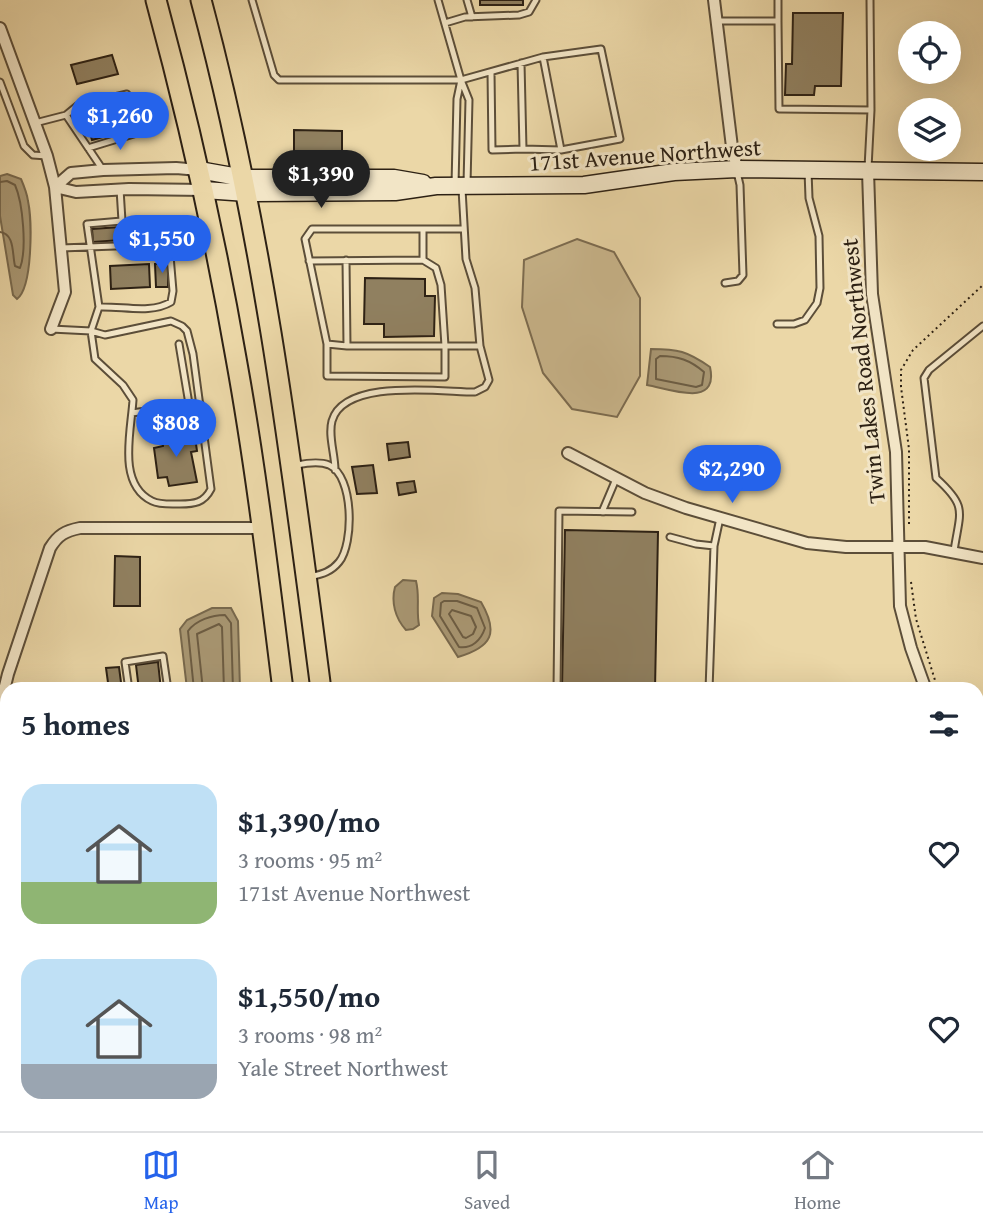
<!DOCTYPE html>
<html lang="en">
<head>
<meta charset="utf-8">
<style>
	body { margin:0; font-family:"Gentium Book Plus",serif; background:#f6f6f7; color:#1f2937; height:100vh; display:flex; flex-direction:column; font-size:26px; white-space:nowrap }
	* { box-sizing:border-box; margin:0 }
	p { font-size:23px; color:#747a83 }
	.icon { flex:none; width:38px; height:38px; fill:none; stroke:currentColor; stroke-width:2; stroke-linecap:round; stroke-linejoin:round }
	.map { position:relative; flex:1; overflow:hidden }
	.side { position:absolute; left:0px; top:682px; width:984px; height:450px; display:flex; flex-direction:column; background:#fff; border-radius:21px 21px 0 0; box-shadow:0 7px 28px #0002 }
	.side>* { flex:none }
	.buttons { position:absolute; left:898px; top:21px; display:grid; gap:14px }
	.buttons a { display:grid; place-items:center; width:63px; height:63px; border-radius:50%; background:#fff; box-shadow:0 7px 28px #0002; font-size:35px }
	.price { position:absolute; translate:-50% -60px; padding:0 16px; border-radius:24px; background:#2563eb; color:#fff; font-size:23px; line-height:46px; filter:drop-shadow(0 2px 4px #0008) }
	.price::after { content:''; position:absolute; left:50%; top:42px; width:21px; height:16px; margin-left:-10px; background:inherit; clip-path:polygon(0 0,100% 0,50% 100%) }
	.price.selected { background:#222; color:#fff }
	ul { padding:0; list-style:none }
	li { display:flex; align-items:center; gap:21px; height:175px; padding:0 21px }
	li span { display:grid; place-items:center; flex:none; width:196px; height:140px; border-radius:21px; color:#555 }
	li>.icon { margin-inline-start:auto }
	span .icon { width:84px; height:84px; fill:#fffc; stroke-width:1 }
	li b { font-size:30px }
	h2 { display:flex; justify-content:space-between; align-items:center; height:84px; padding:0 21px; font-size:30px }
	.menu { display:flex; justify-content:space-around; align-items:center; height:98px; border-top:2px solid #e0e1e3; background:#fff; font-size:19px; color:#747a83 }
	.menu a { display:grid; justify-items:center; gap:4px }
	.menu .selected { color:#2563eb }
	.map>svg:first-child { display:block }
	.green { fill:#cbb88e; stroke:#7c6c51; stroke-width:2 }
	.water { fill:#aa9975; stroke:#78694e; stroke-width:2 }
	.lines { fill:none; stroke-linecap:round; stroke-linejoin:round }
	.shore { stroke:#6c5d44; stroke-width:2 }
	.building { fill:#908060; stroke:#2d2114; stroke-width:2 }
	.lane-casing { stroke:#5c4e39; stroke-width:9 }
	.street-casing { stroke:#5c4e39; stroke-width:14 }
	.secondary-casing { stroke:#2d2114; stroke-width:19 }
	.highway-casing { stroke:#2d2114; stroke-width:23 }
	.path { stroke:#2d2114; stroke-width:2; stroke-dasharray:2 3.5; stroke-linecap:butt }
	.lane { stroke:#f2e5c6; stroke-width:5 }
	.street { stroke:#f2e5c6; stroke-width:10 }
	.secondary { stroke:#f2e5c6; stroke-width:16 }
	.highway { stroke:#ebd7a7; stroke-width:19 }
	.labels { text-anchor:middle; stroke-width:6; stroke-linejoin:round; paint-order:stroke }
	.street-label { font-size:23px; fill:#2d2114; stroke:#f2e5c6 }
</style>
</head>
<body>
<div class="map">
<svg width="983" height="1131" viewBox="0 0 983 1131">
	<rect width="100%" height="100%" fill="#ebd7a7"/>
	<filter id="stains"><feTurbulence type="fractalNoise" baseFrequency=".00286" numOctaves="4"/><feColorMatrix values="0 0 0 0 .2 0 0 0 0 .09 0 0 0 0 .02 0 0 0 .5 -.17"/></filter>
	<radialGradient id="worn" r=".72"><stop offset=".6" stop-color="#630" stop-opacity="0"/><stop offset="1" stop-color="#630" stop-opacity=".3"/></radialGradient>
	<!-- green -->
	<path class="green" d="M 577,239 L 614,252 L 640,298 L 640,376 L 617,417 L 572,409 L 543,373 L 522,307 L 524,260 Z"/>
	<!-- water -->
	<path class="water" d="M 7,174 L 21,179 C 24,186 27,193 28,201 C 32,220 33,287 17,299 L 13,295 L 0,216 L 0,176 Z
		M 651,349 C 678,349 687,351 710,367 C 719,409 670,389 647,385 Z
		M 403,580 L 416,581 C 420,597 416,609 419,625 L 413,629 L 406,630 C 395,618 391,602 395,587 Z
		M 442,593 L 458,594 L 481,602 C 499,633 492,647 458,657 L 432,616 L 434,598 Z
		M 212,608 L 231,608 L 238,621 L 240,689 L 187,689 L 180,629 L 187,620 Z"/>
	<g class="lines">
		<!-- shore -->
		<path class="shore" d="M 0,182 L 7,181 L 15,185 C 23,203 27,250 20,268 L 15,266 C 12,254 15,234 0,232
			M 660,356 C 678,356 690,360 704,372 L 702,385 L 696,387 L 656,379 L 656,359 Z
			M 444,601 L 457,601 L 477,608 L 485,628 C 481,640 472,649 459,647 L 440,616 L 441,603 Z
			M 452,610 L 471,616 L 476,627 L 473,634 L 466,638 L 463,637 L 449,614 Z
			M 194,690 L 188,631 C 196,620 212,615 225,615 L 231,623 L 233,690
			M 203,690 L 197,634 L 219,624 L 222,627 L 224,690"/>
	</g>
	<!-- building -->
	<path class="building" d="M 480,0 L 523,0 L 523,5 L 480,5 Z
		M 793,13 L 843,13 L 841,86 L 815,86 L 814,95 L 785,95 L 786,64 L 792,64 Z
		M 112,55 L 118,74 L 77,84 L 71,65 Z
		M 122,102 L 129,130 L 92,140 L 84,112 Z
		M 294,130 L 342,131 L 342,154 L 294,153 Z
		M 149,225 L 150,238 L 93,242 L 92,229 Z
		M 168,263 L 168,287 L 156,287 L 155,264 Z
		M 149,264 L 150,287 L 111,289 L 110,266 Z
		M 365,278 L 425,279 L 425,296 L 435,296 L 434,336 L 384,337 L 384,324 L 364,324 Z
		M 175,430 L 184,432 L 196,444 L 197,451 L 191,452 L 197,482 L 169,486 L 167,477 L 158,478 L 154,448 L 163,446 L 162,435 L 176,434 Z
		M 408,442 L 410,457 L 389,460 L 387,444 Z
		M 373,465 L 377,493 L 357,494 L 352,467 Z
		M 414,481 L 416,492 L 399,495 L 397,483 Z
		M 565,530 L 658,532 L 655,690 L 562,690 Z
		M 115,556 L 140,557 L 140,606 L 114,606 Z
		M 158,662 L 161,690 L 139,690 L 136,665 Z
		M 119,667 L 122,690 L 109,690 L 106,668 Z
		M 204,1125 L 258,1125 L 259,1131 L 205,1131 Z"/>
	<g class="lines">
		<defs>
			<path id="lane" d="M 252,0 L 274,75 L 279,80 L 461,80 L 543,57 L 601,49 L 620,139 L 561,150 L 543,57
				M 438,0 L 461,80 L 469,100 L 467,184
				M 467,0 L 472,17
				M 717,21 L 778,21 L 778,0
				M 778,21 L 779,109 L 871,110
				M 445,23 L 465,17 L 519,15 L 529,12 L 536,0
				M 521,63 L 523,149 L 561,150
				M 491,72 L 492,150 L 523,149
				M 0,82 L 24,146 L 33,155 L 47,156
				M 66,115 L 77,106 L 127,94 L 137,133 L 88,148
				M 35,123 L 66,115 L 103,170
				M 868,168 L 871,110 L 870,0
				M 455,185 L 457,99 L 461,80
				M 463,229 L 312,229 L 305,239 L 327,344 L 327,376 L 445,377 L 445,346 L 480,346
				M 346,260 L 347,346 L 445,346 L 441,285 L 436,268 L 423,260 L 423,229
				M 309,261 L 423,260
				M 725,283 L 738,281 L 743,275 L 740,185 L 737,172
				M 99,307 L 87,224 L 122,221 L 120,189
				M 777,324 L 794,324 L 805,320 L 817,303 L 820,288 L 819,236 L 809,198 L 808,171
				M 51,329 L 91,331 L 95,359 L 123,385 L 133,400 C 131,432 117,484 152,501 C 160,505 171,504 180,504 C 194,504 204,503 211,489 L 193,354 L 187,331 L 182,326 L 171,321 L 105,335 L 91,331 L 99,307 C 123,306 151,314 171,302 L 173,291 L 169,244 L 61,248
				M 179,344 L 189,404
				M 327,344 L 347,346
				M 132,413 L 200,403
				M 297,465 C 307,463 319,461 329,465 C 354,476 354,544 339,562 C 331,572 322,574 310,577
				M 335,470 C 335,454 328,436 332,421 C 344,378 441,392 475,392 L 485,387 L 489,380 L 480,346 L 475,288 L 466,259 L 462,189
				M 604,512 L 602,512 L 616,479
				M 670,537 L 696,544 L 714,546 L 720,518
				M 954,551 C 960,511 968,507 936,478 L 924,378 L 929,370 L 983,326
				M 129,690 L 125,662 L 163,656 L 168,690
				M 557,690 L 559,511 L 632,512
				M 709,690 L 714,546
				M 976,989 L 983,985
				M 976,1088 L 983,1089
				M 287,1125 L 288,1131
				M 189,1131 L 190,1125"/>
			<path id="street" d="M 714,0 L 732,147 L 737,169
				M 0,28 L 47,156 L 55,187 L 65,292 L 51,329
				M 868,171 L 872,294 L 896,452 L 900,606 L 911,648 L 926,690
				M 55,187 L 71,173 L 103,170 L 176,168 L 199,170
				M 55,187 L 76,192 L 129,189 L 204,190
				M 568,453 L 645,493 L 686,508 L 807,543 L 846,547 L 925,547 L 983,558
				M 0,706 L 8,674 L 50,548 C 58,535 65,531 80,528 L 262,528
				M 840,1125 L 860,1128 L 902,1125
				M 903,1125 L 963,1131"/>
			<path id="secondary" d="M 199,170 L 244,178 L 394,178 L 423,183
				M 204,190 L 247,193 L 395,192 L 436,186 L 584,185 L 674,172 L 737,169 L 983,172"/>
			<path id="highway" d="M 156,0 C 188,118 215,237 236,358 C 256,468 269,579 283,690
				M 201,0 C 262,226 291,458 321,690
				M 342,1125 L 343,1131
				M 379,1125 L 380,1131"/>
		</defs>
		<!-- lane casing -->
		<use href="#lane" class="lane-casing"/>
		<!-- street casing -->
		<use href="#street" class="street-casing"/>
		<!-- secondary casing -->
		<use href="#secondary" class="secondary-casing"/>
		<!-- highway casing -->
		<use href="#highway" class="highway-casing"/>
		<!-- path -->
		<path class="path" d="M 909,524 L 909,449 L 901,387 L 901,370 L 913,350 L 983,285
			M 911,582 L 916,619 L 938,690
			M 976,1114 L 983,1115"/>
		<!-- lane -->
		<use href="#lane" class="lane"/>
		<!-- street -->
		<use href="#street" class="street"/>
		<!-- secondary -->
		<use href="#secondary" class="secondary"/>
		<!-- highway -->
		<use href="#highway" class="highway"/>
	</g>
	<g class="labels">
		<!-- street labels -->
		<g class="street-label">
			<text transform="translate(645 155) rotate(-4)" y="8">171st Avenue Northwest</text>
			<text transform="translate(863 371) rotate(-96)" y="8">Twin Lakes Road Northwest</text>
		</g>
	</g>
	<rect width="100%" height="100%" filter="url(#stains)"/>
	<rect width="100%" height="100%" fill="url(#worn)"/>
</svg>
<div class="buttons">
<a><svg class="icon" aria-label="locate" viewBox="0 0 24 24"><circle cx="12" cy="12" r="6"/><path d="M12 2v4M12 18v4M2 12h4M18 12h4"/></svg></a>
<a><svg class="icon" aria-label="layers" viewBox="0 0 24 24"><path d="M12 4l9 5-9 5-9-5zM3 14l9 5 9-5"/></svg></a>
</div>
<b class="price" style="left:120px;top:152px">$1,260</b>
<b class="price selected" style="left:321px;top:210px">$1,390</b>
<b class="price" style="left:162px;top:275px">$1,550</b>
<b class="price" style="left:176px;top:459px">$808</b>
<b class="price" style="left:732px;top:505px">$2,290</b>
<section class="side">
<h2>5 homes<svg class="icon" aria-label="filters" viewBox="0 0 24 24"><path d="M4 7h16M4 17h16"/><circle cx="9" cy="7" r="2"/><circle cx="15" cy="17" r="2"/></svg></h2>
<ul>
<li><span style="background:linear-gradient(#bfe0f5 70%,#8fb573 0)"><svg class="icon" aria-label="home" viewBox="0 0 24 24"><path d="M3 11l9-7 9 7M6 9v11h12V9"/></svg></span><div><b>$1,390/mo</b><p>3 rooms · 95 m²</p><p>171st Avenue Northwest</p></div><svg class="icon" aria-label="heart" viewBox="0 0 24 24"><path d="M12 20l-8-8c-3-5 5-10 8-4 3-6 11-1 8 4z"/></svg></li>
<li><span style="background:linear-gradient(#bfe0f5 75%,#9aa5b1 0)"><svg class="icon" aria-label="home" viewBox="0 0 24 24"><path d="M3 11l9-7 9 7M6 9v11h12V9"/></svg></span><div><b>$1,550/mo</b><p>3 rooms · 98 m²</p><p>Yale Street Northwest</p></div><svg class="icon" aria-label="heart" viewBox="0 0 24 24"><path d="M12 20l-8-8c-3-5 5-10 8-4 3-6 11-1 8 4z"/></svg></li>
</ul>
</section>
</div>
<nav class="menu">
<a class="selected"><svg class="icon" aria-label="map" viewBox="0 0 24 24"><path d="M3 6l6-2 6 2 6-2v14l-6 2-6-2-6 2zM9 4v14M15 6v14"/></svg>Map</a>
<a><svg class="icon" aria-label="saved" viewBox="0 0 24 24"><path d="M7 4h10v16l-5-4-5 4z"/></svg>Saved</a>
<a><svg class="icon" aria-label="home" viewBox="0 0 24 24"><path d="M3 11l9-7 9 7M6 9v11h12V9"/></svg>Home</a>
</nav>
</body>
</html>
